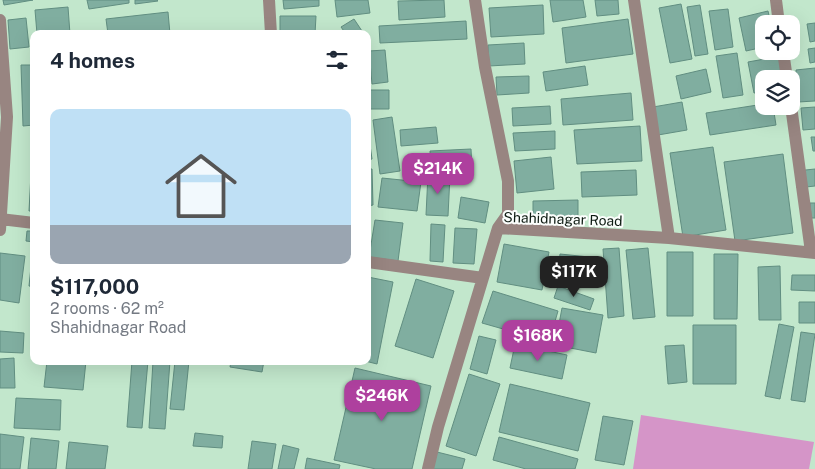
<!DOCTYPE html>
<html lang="en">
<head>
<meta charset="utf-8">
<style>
	body { margin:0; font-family:"Public Sans",sans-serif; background:#f2f2f3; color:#1f2937; height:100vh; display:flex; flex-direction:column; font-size:19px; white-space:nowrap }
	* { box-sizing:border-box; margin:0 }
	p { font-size:16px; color:#747a83 }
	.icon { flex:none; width:28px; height:28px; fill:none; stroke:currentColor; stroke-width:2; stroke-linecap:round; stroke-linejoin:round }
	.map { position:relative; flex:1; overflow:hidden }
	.drawer { position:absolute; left:30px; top:30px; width:341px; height:335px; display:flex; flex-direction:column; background:#fff; border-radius:10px; box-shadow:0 5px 20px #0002 }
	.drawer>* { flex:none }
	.controls { position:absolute; left:755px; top:15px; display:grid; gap:10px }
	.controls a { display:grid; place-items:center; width:45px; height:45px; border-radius:10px; background:#fff; box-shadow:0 5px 20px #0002; font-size:25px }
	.price { position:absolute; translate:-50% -42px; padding:0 11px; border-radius:10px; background:#ae409e; color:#fff; font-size:16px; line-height:32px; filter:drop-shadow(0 1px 2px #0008) }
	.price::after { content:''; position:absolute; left:50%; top:30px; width:15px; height:11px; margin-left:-8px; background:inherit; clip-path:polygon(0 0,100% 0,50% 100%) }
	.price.current { background:#222; color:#fff }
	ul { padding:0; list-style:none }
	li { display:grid; align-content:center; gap:10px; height:265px; padding:0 20px }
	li+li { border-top:1px solid #e0e1e3 }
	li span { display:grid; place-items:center; height:155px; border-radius:10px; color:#555 }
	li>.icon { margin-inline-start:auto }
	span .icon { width:90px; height:90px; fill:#fffc; stroke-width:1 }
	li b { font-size:21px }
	h2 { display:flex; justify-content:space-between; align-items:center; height:60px; padding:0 20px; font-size:21px }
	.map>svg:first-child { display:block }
	.green { fill:#d595c8 }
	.building { fill:#80aea0; stroke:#618e81 }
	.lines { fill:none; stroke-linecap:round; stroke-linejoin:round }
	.street { stroke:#988581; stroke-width:12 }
	.labels { text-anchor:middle; stroke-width:4; stroke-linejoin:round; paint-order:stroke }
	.street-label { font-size:14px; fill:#0d1b12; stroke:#fbfefc }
</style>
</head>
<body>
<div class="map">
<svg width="815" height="469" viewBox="0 0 815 469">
	<rect width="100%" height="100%" fill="#c2e7cc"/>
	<!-- green -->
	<path class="green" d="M 641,415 L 814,442 L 809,469 L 633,469 Z"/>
	<!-- building -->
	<path class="building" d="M 3,0 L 33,0 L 4,5 Z
		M 87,0 L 129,0 L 129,3 L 89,9 Z
		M 135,0 L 157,0 L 158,1 L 135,4 Z
		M 283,0 L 319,0 L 319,6 L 284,9 Z
		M 335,0 L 368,0 L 370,13 L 337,17 Z
		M 444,0 L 445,17 L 399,20 L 398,1 Z
		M 550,0 L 583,0 L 586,17 L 553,22 Z
		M 595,0 L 618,0 L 619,14 L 597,16 Z
		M 681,4 L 692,59 L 670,63 L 659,8 Z
		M 543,5 L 544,34 L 491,37 L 489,8 Z
		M 700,5 L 708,54 L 695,56 L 687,7 Z
		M 68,7 L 70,34 L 37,34 L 35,10 Z
		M 728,9 L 733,47 L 715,50 L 709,11 Z
		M 768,11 L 771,24 L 764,24 L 764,47 L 746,51 L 739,18 Z
		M 168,12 L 170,34 L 108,34 L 106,19 Z
		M 280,16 L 316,16 L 315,34 L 280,34 Z
		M 26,18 L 29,47 L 10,49 L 8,20 Z
		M 354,19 L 364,34 L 346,34 L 341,27 Z
		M 628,19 L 633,54 L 566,63 L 562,28 Z
		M 466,21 L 467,39 L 380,43 L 379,26 Z
		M 815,23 L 815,41 L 810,42 L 807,24 Z
		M 524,43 L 525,64 L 489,66 L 488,45 Z
		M 815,48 L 815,62 L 810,63 L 808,49 Z
		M 385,50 L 388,82 L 372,84 L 369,51 Z
		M 737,53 L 743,95 L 723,98 L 716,56 Z
		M 781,56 L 785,79 L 764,79 L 764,92 L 754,93 L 748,62 Z
		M 21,65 L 34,65 L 34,125 L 23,126 Z
		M 585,66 L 588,85 L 546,91 L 543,72 Z
		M 815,68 L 815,101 L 798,102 L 796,70 Z
		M 706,69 L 711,92 L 681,99 L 676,76 Z
		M 529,76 L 529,93 L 497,95 L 496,77 Z
		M 368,90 L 389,90 L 389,109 L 368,109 Z
		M 631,93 L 633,120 L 563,125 L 561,99 Z
		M 682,102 L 687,130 L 658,135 L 653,107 Z
		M 764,104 L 764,106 L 773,106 L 776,125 L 710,135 L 706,113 Z
		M 550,106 L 551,124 L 513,126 L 512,108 Z
		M 815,107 L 815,129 L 803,130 L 801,108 Z
		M 392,117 L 400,171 L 380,174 L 373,120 Z
		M 640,126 L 642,161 L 577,164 L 574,130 Z
		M 436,127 L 438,143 L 401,146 L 400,130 Z
		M 368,131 L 372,159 L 368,160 Z
		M 555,131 L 555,149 L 515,151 L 513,133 Z
		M 33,136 L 34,136 L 34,211 L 29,211 Z
		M 811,137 L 815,137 L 815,151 L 813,151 Z
		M 713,147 L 726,230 L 683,237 L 670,153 Z
		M 471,149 L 472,169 L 431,171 L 430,151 Z
		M 783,154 L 793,233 L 735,241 L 724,162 Z
		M 551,157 L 554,189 L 517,193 L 514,161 Z
		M 368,169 L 372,169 L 373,205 L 368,206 Z
		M 815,169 L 815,186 L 797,188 L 796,171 Z
		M 636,170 L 637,195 L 582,197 L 581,172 Z
		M 428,174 L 450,175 L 448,216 L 426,215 Z
		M 382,178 L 421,182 L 417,211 L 378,207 Z
		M 461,197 L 489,202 L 485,223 L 458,218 Z
		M 578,200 L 578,219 L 533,221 L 533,201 Z
		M 810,203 L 815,203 L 815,218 L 811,218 Z
		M 375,220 L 403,223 L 398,261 L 369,257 Z
		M 431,224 L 445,225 L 443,262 L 430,261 Z
		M 455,228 L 477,229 L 474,264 L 453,263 Z
		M 27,231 L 34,231 L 34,242 L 26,241 Z
		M 504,244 L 549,252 L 542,290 L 497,282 Z
		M 33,248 L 34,248 L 34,287 L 29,286 Z
		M 619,248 L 624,316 L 608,318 L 603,249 Z
		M 648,248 L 655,317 L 633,319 L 626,250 Z
		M 667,252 L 693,252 L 693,316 L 667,316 Z
		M 0,253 L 25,256 L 19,303 L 0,300 Z
		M 560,254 L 589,257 L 585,286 L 557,283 Z
		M 714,254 L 738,254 L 737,319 L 714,319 Z
		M 780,266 L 781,320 L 759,320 L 758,267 Z
		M 792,275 L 815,275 L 815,291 L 791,290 Z
		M 368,277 L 393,282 L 377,364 L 365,361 L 368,361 Z
		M 416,279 L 454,291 L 433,358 L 395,346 Z
		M 558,286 L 594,299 L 590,310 L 554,298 Z
		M 493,291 L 558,311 L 549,342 L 482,323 Z
		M 799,302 L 815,302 L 815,323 L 799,323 Z
		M 562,308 L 603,315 L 596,353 L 555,345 Z
		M 779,324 L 794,327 L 780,399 L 765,396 Z
		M 693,325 L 736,325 L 736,384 L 693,384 Z
		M 0,331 L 24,333 L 23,353 L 0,352 Z
		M 801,332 L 815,334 L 805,402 L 791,400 Z
		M 479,336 L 496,340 L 487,374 L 470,369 Z
		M 515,344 L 567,355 L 562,379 L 510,368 Z
		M 684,345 L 687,382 L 668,384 L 665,346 Z
		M 14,358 L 15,388 L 0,388 L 0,359 Z
		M 47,361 L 86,361 L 83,390 L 44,387 Z
		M 132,361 L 148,361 L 142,428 L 127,427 Z
		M 153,361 L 170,361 L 165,429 L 149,428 Z
		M 175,361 L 189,361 L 184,410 L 170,409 Z
		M 231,361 L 264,361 L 262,372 L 230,367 Z
		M 355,368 L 431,386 L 412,469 L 376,469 L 334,460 Z
		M 469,374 L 500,384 L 476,456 L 446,446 Z
		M 510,384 L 590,403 L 578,451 L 499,432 Z
		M 16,398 L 61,400 L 60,430 L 14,428 Z
		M 603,416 L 633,421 L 624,465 L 595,460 Z
		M 195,433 L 223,436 L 222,448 L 193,446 Z
		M 0,434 L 24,437 L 20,469 L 0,469 Z
		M 499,437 L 578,459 L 575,469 L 526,469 L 493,460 Z
		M 31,438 L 59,441 L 56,469 L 28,469 Z
		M 252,441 L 276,444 L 272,469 L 248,469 Z
		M 69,442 L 108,446 L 105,469 L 66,469 Z
		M 283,445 L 299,449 L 294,469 L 278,469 Z
		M 437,452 L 465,459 L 462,469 L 433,469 Z
		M 307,458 L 340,465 L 339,469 L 305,469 Z"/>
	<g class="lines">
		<!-- street -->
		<path class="street" d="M 269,0 L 271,34
			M 475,0 L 485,67 L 508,181 L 508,214 L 498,228
			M 634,0 L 669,238
			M 776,0 L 779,24
			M 0,20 L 7,117 L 0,230
			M 783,51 L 787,79
			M 791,106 L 811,252
			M 0,219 L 34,223
			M 368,262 L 483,278
			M 428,469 L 438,427 L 498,228 L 669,238 L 815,253"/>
	</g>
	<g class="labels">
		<!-- street labels -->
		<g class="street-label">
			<text transform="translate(563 219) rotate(2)" y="5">Shahidnagar Road</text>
		</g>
	</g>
</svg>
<div class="controls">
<a><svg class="icon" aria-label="locate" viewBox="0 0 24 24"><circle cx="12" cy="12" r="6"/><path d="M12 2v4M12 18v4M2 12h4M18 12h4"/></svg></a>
<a><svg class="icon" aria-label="layers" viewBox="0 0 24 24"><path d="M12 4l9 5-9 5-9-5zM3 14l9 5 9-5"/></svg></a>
</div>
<b class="price" style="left:438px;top:195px">$214K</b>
<b class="price current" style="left:574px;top:298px">$117K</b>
<b class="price" style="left:538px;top:362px">$168K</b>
<b class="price" style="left:382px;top:422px">$246K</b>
<section class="drawer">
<h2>4 homes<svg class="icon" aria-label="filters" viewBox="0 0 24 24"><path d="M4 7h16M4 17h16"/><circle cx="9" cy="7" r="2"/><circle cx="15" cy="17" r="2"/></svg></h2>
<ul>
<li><span style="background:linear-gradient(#bfe0f5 75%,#9aa5b1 0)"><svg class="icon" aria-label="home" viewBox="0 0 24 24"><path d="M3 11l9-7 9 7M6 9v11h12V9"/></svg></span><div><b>$117,000</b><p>2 rooms · 62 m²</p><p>Shahidnagar Road</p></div></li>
</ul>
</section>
</div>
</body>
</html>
